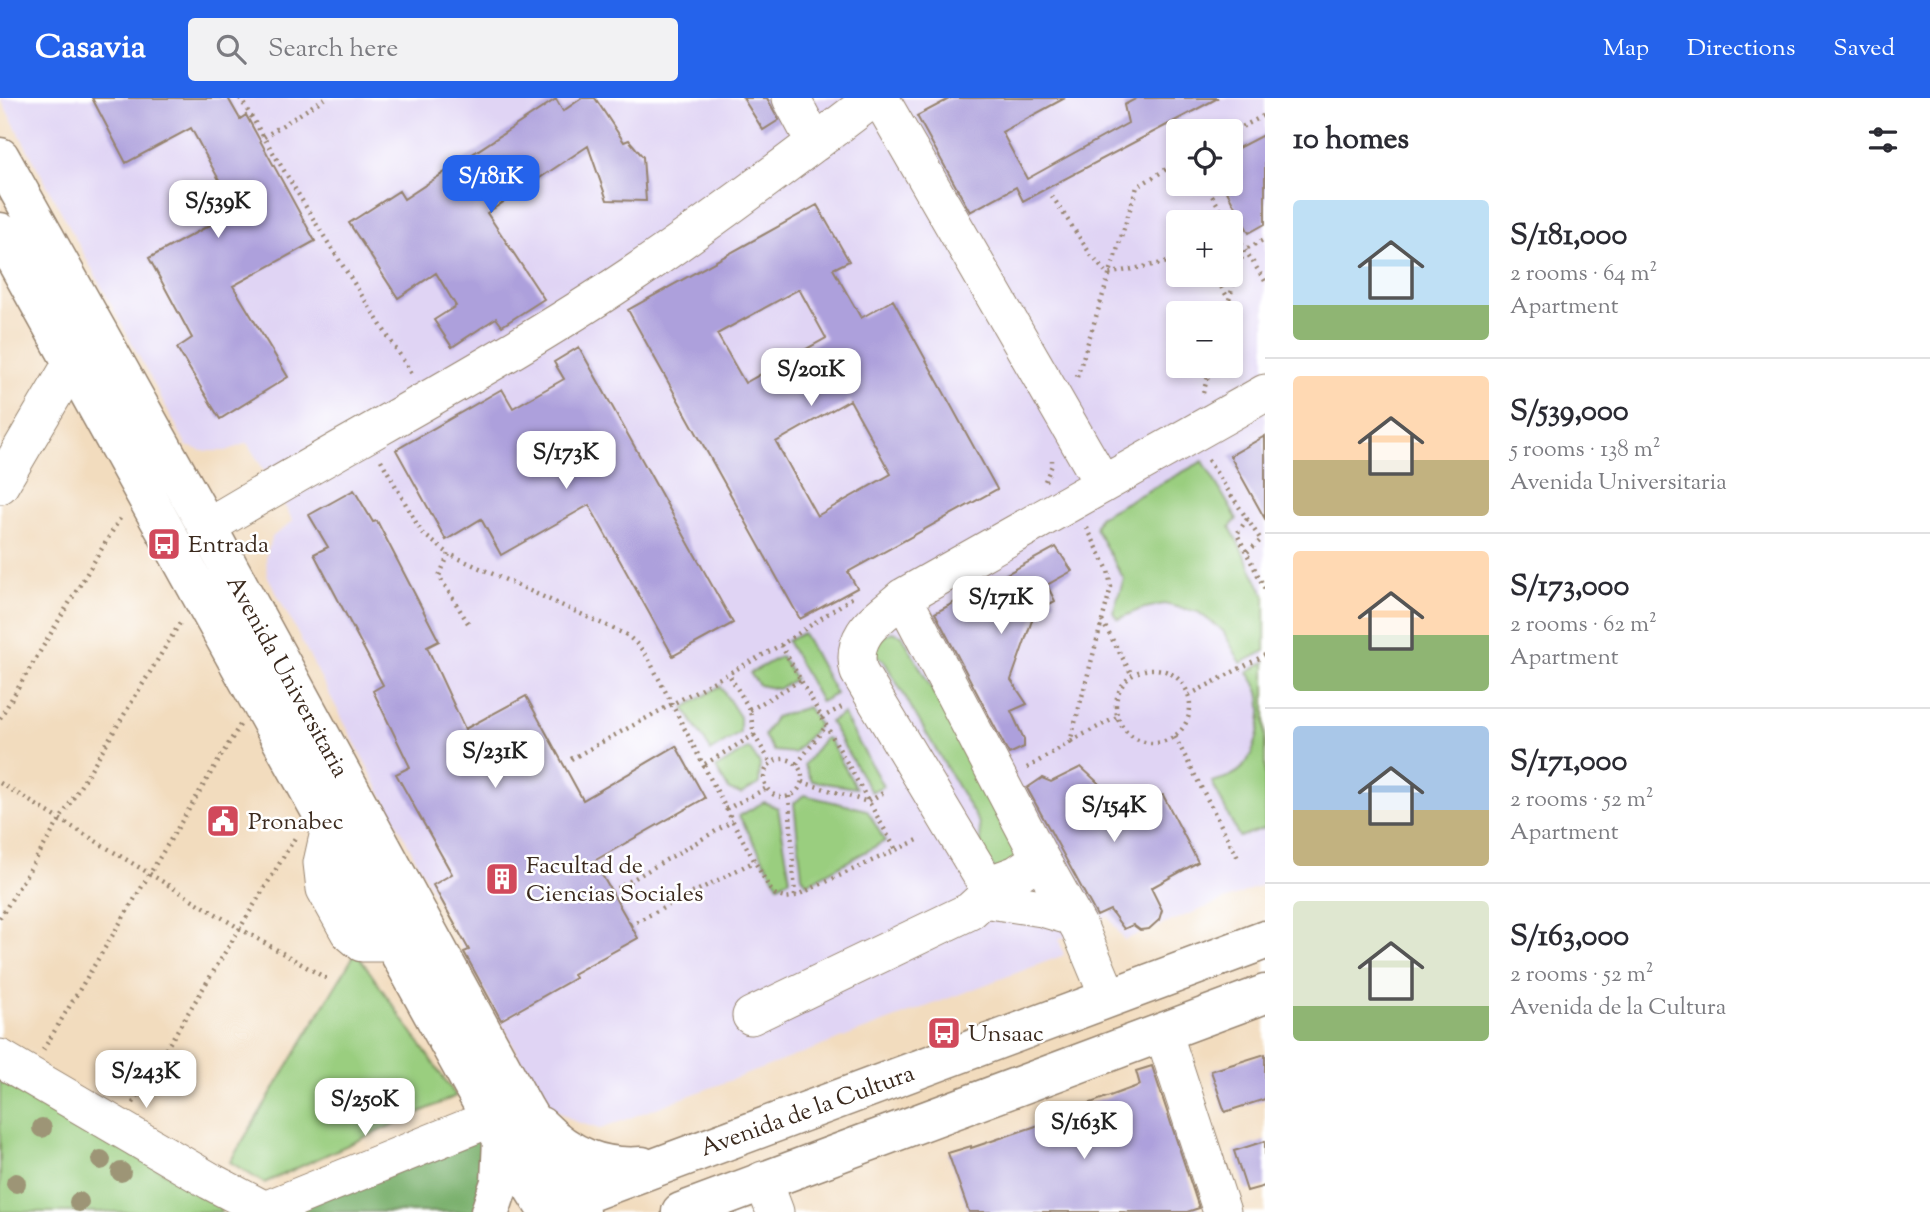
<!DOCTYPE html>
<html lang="en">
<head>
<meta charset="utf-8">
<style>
	body { margin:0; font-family:"Sorts Mill Goudy",serif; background:#f2f2f3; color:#2b2b33; height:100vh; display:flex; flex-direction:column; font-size:26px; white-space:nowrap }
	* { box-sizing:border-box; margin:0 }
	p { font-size:23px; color:#7c7c81 }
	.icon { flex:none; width:38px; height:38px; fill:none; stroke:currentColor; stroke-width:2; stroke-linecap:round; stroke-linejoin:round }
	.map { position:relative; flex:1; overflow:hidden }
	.panel { display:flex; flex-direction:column; background:#fff; width:665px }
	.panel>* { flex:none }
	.tools { position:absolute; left:1166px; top:21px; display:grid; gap:14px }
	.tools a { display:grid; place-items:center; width:77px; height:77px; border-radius:7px; background:#fff; box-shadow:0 4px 10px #0003; font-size:35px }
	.price { position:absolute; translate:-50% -60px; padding:0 16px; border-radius:14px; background:#fff; color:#222; font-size:23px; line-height:46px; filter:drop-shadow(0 2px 4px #0008) }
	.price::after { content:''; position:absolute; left:50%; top:42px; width:21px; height:16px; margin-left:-10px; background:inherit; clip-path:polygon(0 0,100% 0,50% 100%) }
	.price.on { background:#2563eb; color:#fff }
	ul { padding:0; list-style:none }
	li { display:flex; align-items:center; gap:21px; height:175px; padding:0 28px }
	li+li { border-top:2px solid #e1e1e2 }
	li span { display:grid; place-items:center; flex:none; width:196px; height:140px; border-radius:7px; color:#555 }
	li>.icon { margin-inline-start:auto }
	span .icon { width:84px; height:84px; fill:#fffc; stroke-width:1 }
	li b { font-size:30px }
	h2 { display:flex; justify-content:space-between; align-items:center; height:84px; padding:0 28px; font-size:30px }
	header { display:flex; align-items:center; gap:42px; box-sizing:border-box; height:98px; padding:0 35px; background:#2563eb; color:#fff }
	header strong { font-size:33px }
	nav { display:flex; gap:38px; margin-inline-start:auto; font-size:24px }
	.search { width:490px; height:63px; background:#f2f2f3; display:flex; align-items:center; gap:18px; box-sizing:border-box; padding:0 24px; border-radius:7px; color:#7c7c81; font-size:26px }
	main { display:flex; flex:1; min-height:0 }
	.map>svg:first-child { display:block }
	.built { fill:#e0d4f4; fill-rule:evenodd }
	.green { fill:#9ace7f; stroke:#6a7c4e; stroke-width:2 }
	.forest { fill:#7bb16e; stroke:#5b6e46; stroke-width:2 }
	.building { fill:#ada0dc; fill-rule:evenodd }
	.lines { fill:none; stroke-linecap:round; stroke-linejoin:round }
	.minor-casing { stroke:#96836e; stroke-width:39 }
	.highway-casing { stroke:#96836e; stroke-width:41 }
	.path { stroke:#96836e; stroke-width:4.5; stroke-dasharray:2 5; stroke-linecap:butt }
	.minor { stroke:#fff; stroke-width:37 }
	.highway { stroke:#fff; stroke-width:38 }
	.tree { fill:#9d9576 }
	.labels { text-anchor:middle; stroke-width:5; stroke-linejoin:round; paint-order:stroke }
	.poi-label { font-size:24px; fill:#3b2a1e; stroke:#fff; text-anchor:start }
	.street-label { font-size:24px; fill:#3b2a1e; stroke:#fff }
</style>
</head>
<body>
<header>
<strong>Casavia</strong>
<div class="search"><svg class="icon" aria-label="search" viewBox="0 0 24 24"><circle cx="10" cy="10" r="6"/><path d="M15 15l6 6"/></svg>Search here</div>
<nav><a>Map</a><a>Directions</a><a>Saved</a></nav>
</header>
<main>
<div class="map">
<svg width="1265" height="1114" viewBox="0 0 1265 1114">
	<rect width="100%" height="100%" fill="#fff"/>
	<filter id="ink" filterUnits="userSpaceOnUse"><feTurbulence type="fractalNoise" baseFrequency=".0143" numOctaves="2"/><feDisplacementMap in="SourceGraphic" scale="14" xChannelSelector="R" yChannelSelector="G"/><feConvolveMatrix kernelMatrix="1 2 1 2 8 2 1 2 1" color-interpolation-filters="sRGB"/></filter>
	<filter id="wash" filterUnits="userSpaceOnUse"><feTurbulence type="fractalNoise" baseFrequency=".00686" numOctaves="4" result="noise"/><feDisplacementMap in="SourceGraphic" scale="28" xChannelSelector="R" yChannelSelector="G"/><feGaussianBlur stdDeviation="1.57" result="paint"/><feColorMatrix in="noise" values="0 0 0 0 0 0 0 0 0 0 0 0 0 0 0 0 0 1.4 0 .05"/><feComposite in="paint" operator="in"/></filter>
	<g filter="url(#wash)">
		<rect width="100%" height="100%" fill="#f2dcbe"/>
		<!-- built -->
		<path class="built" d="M 0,0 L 1265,0 L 1265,786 L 1124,842 L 1108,818 L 1059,842 L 1064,857 L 600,1031 L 574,1023 L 552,1009 L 534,987 L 267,477 L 266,458 L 272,439 L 293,423 L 274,388 L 247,345 L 226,353 L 202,353 L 187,348 ZM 1178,33 L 1230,33 L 1230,86 L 1178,86 ZM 1178,124 L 1230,124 L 1230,177 L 1178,177 ZM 1178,215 L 1230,215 L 1230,268 L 1178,268 Z"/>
		<!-- green -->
		<path class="green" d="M 1203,363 L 1237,421 L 1230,429 L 1265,498 L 1265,553 L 1241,565 L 1223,533 L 1198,514 L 1164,506 L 1141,511 L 1118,521 L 1113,514 L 1124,481 L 1095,430 L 1099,419 Z
			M 892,534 L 902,537 L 1023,756 L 998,775 L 982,755 L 979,725 L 884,563 L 871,554 L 876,542 Z
			M 803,535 L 836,596 L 821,604 L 787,543 Z
			M 781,558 L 795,581 L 778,591 L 759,587 L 750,575 Z
			M 1265,564 L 1265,730 L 1239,739 L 1212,684 C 1222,681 1235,678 1242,670 C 1257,654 1265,615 1259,594 C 1256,587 1252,580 1248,574 Z
			M 720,588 L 740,619 L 740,635 L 711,653 L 684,610 Z
			M 808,609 L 819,627 L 794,655 L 774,653 L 764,638 L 775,619 Z
			M 843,616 L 883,688 L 871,694 L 830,624 Z
			M 825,640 L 829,641 L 856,690 L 812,683 L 804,667 Z
			M 749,650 L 760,666 L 759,686 L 741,696 L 729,692 L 716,670 Z
			M 804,697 L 867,712 L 885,743 L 807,786 L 802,778 L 794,705 Z
			M 764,704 L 778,710 L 790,781 L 778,787 L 739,718 Z
			M 356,854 L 456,998 L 264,1085 L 230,1064 Z
			M 0,983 L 220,1105 L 221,1114 L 0,1114 Z"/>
		<!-- forest -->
		<path class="forest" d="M 478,1033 L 499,1069 L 483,1114 L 279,1114 Z"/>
		<g id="blocks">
			<!-- building -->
			<path class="building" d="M 92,0 L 228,0 L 240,21 L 246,17 L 315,143 L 233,188 L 288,279 L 220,321 L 177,250 L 192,240 L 149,160 L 236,113 L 191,30 L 126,65 Z
				M 582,0 L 595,0 L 624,44 L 629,42 L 643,59 L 646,103 L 607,102 L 588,48 L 487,115 L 544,201 L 502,228 L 496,220 L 452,249 L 434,222 L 456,208 L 436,175 L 398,200 L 349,125 L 399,93 L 404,101 L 556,1 L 563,13 Z
				M 743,0 L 767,0 L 779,22 L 763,32 Z
				M 951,0 L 1065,0 L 1002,34 L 1027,81 L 1128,25 L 1124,7 L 1137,0 L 1218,0 L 1023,103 L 1016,89 L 970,114 L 917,18 Z
				M 1265,36 L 1265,126 L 1249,135 L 1223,86 L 1230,86 L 1230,54 Z
				M 817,107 L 849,163 L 833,171 L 861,220 L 893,202 L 997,391 L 848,474 L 857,490 L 800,521 L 628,212 ZM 799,191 L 826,240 L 745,285 L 717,236 ZM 850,302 L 891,376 L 817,418 L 776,344 Z
				M 579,249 L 733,525 L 673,558 L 589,407 L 501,457 L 481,421 L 446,442 L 396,352 L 502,291 L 513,310 L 564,281 L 554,264 Z
				M 1265,338 L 1265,421 L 1230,358 Z
				M 354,392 L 373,424 L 377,423 L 439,543 L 427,549 L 465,631 L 526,598 L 583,702 L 676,648 L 705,700 L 594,763 L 638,840 L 573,876 L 575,880 L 501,922 L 464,854 L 469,852 L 433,787 L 452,776 L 396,676 L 410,669 L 373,593 L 383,587 L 314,456 L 328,449 L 309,417 Z
				M 1056,449 L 1072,473 L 1047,487 L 1055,503 L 1035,514 L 1011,582 L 1027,606 L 1011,613 L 1024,641 L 1024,649 L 1009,656 L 935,515 Z
				M 1081,669 L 1106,692 L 1142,700 L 1163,697 L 1198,764 L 1151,790 L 1162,812 L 1159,822 L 1149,831 L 1140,832 L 1133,827 L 1124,831 L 1110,812 L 1097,818 L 1027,690 L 1042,680 L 1051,684 Z
				M 1265,956 L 1265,1001 L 1225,1014 L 1211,973 Z
				M 1152,968 L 1199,1110 L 1187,1114 L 969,1114 L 948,1055 L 971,1048 L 971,1050 L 1045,1025 L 1044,1022 L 1140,987 L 1136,973 Z
				M 1265,1043 L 1265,1088 L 1247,1093 L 1234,1053 Z"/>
		</g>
	</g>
	<g filter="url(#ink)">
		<use href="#blocks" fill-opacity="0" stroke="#96836e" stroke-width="2"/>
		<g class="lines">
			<defs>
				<path id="minor" d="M 791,0 L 815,45
					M 880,0 L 1103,386
					M 0,387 L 72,265
					M 207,429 C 349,343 497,268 635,175 C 716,120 795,60 874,0
					M 903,499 L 1040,760
					M 330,729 L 322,765 L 325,791 L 349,834 L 362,845 L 394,845
					M 1109,900 L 1080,831 L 1040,760 L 1017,776 L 987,787 L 859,574 C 849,536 878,521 903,499 L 1265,295
					M 751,918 L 970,813 L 983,801 L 1042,810 L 1073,819
					M 1163,934 L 1222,1114
					M 0,960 L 210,1083 L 265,1112
					M 763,1082 L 775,1114
					M 260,1114 L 519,1009"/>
				<path id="highway" d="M 0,59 L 207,429 L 525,1012 L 576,1098 L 580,1114
					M 0,134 L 502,1041 L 548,1114
					M 540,1028 C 569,1058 601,1071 642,1068
					M 552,1108 L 1265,842
					M 490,1114 L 500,1084 L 502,1041
					M 681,1114 L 1265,896"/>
			</defs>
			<!-- minor casing -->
			<use href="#minor" class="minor-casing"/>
			<!-- highway casing -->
			<use href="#highway" class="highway-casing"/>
			<!-- path -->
			<path class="path" d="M 240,0 L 320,132 L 412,276
				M 1230,35 L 1265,17
				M 264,39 L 325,0
				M 1205,86 L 1228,124
				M 1052,98 L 1091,157 L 1107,176 L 1178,162
				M 1230,128 L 1265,183
				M 1214,177 L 1228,200
				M 1225,215 L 1244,152 L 1265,141
				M 1077,279 L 1137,89 L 1178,64
				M 1203,295 L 1211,268
				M 381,362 L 422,435 L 449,456
				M 1208,362 L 1261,442 L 1246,455
				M 1045,383 L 1052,367 L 1052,362
				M 1247,421 L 1237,436 L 1265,491
				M 1102,523 L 1132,577
				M 468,525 L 439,478 L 449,456 L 627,537 L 639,548 L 648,560 C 689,638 728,718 772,794 C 780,800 785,801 795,798 L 920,741
				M 781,547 L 896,752
				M1116 608a37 37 0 1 1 74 0a37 37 0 1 1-74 0Z
				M 1189,597 L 1265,557
				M 750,612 L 801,582
				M 0,620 L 122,417
				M 821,620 L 842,609
				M 754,637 L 771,665
				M 1175,639 L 1238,760
				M 1071,643 L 1117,619
				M 571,661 L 781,547 L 853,499
				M764 680a19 19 0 1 1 38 0a19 19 0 1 1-38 0Z
				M 705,666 L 754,637 L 750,612 L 728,575
				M 797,666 L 826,628
				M 1027,670 L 1070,644 L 1111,489 L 1108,472 L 1087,430
				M 802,684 L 868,704 L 886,693
				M 0,685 L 239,830 L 329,882
				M 789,698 L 795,798
				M 726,711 L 767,690
				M 611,794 L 733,723
				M 0,820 L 180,525
				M 630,827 L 755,763
				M 43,952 L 240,627
				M 133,1005 L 295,740"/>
			<!-- minor -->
			<use href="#minor" class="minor"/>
			<!-- highway -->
			<use href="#highway" class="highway"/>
		</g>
		<!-- trees -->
		<g class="tree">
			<circle cx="42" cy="1030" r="10"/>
			<circle cx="101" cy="1062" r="10"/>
			<circle cx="121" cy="1074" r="10"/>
			<circle cx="16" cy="1085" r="10"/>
			<circle cx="79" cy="1104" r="10"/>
		</g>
	</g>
	<!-- icons -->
	<defs>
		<symbol id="bus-square" viewBox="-11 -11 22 22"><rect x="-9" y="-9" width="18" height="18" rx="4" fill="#d1495b" stroke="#fff"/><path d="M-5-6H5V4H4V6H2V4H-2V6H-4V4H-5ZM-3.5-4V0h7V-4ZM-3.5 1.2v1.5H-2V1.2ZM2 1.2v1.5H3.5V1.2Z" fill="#fff"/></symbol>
		<symbol id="civic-square" viewBox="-11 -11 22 22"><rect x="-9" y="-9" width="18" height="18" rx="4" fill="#d1495b" stroke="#fff"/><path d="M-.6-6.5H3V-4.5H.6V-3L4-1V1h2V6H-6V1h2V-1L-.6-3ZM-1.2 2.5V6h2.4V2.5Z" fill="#fff"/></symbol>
		<symbol id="building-square" viewBox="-11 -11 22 22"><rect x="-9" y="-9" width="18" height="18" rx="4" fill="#d1495b" stroke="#fff"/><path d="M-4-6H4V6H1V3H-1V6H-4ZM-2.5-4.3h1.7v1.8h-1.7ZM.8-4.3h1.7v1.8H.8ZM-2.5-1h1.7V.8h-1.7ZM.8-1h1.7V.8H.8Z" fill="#fff"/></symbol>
	</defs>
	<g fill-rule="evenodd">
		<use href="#bus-square" x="145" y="427" width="38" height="38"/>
		<use href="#civic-square" x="204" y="704" width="38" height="38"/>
		<use href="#building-square" x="483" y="762" width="38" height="38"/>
		<use href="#bus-square" x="925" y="916" width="38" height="38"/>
	</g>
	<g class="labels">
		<!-- poi labels -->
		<g class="poi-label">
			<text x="188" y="454">Entrada</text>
			<text x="248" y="731">Pronabec</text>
			<text x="526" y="775">Facultad de<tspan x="526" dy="28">Ciencias Sociales</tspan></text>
			<text x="968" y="943">Unsaac</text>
		</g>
		<!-- street labels -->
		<g class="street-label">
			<text transform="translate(288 578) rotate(61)" y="8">Avenida Universitaria</text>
			<text transform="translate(807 1012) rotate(-20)" y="8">Avenida de la Cultura</text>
		</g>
	</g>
</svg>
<div class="tools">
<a><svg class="icon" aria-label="locate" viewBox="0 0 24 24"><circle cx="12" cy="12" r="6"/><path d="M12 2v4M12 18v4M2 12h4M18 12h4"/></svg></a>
<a>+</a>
<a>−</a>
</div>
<b class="price on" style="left:491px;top:117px">S/181K</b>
<b class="price" style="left:218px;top:142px">S/539K</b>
<b class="price" style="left:811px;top:310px">S/201K</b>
<b class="price" style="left:566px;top:393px">S/173K</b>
<b class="price" style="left:1001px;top:538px">S/171K</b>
<b class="price" style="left:495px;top:692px">S/231K</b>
<b class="price" style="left:1114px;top:746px">S/154K</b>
<b class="price" style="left:146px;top:1012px">S/243K</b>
<b class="price" style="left:365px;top:1040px">S/250K</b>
<b class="price" style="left:1084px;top:1063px">S/163K</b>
</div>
<section class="panel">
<h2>10 homes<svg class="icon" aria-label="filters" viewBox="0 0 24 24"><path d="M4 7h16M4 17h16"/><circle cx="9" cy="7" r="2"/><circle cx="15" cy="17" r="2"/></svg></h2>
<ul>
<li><span style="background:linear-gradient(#bfe0f5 75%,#8fb573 0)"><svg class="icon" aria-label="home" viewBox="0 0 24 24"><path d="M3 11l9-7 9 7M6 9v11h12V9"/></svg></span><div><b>S/181,000</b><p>2 rooms · 64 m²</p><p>Apartment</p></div></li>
<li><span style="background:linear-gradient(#ffd9b3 60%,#c2b280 0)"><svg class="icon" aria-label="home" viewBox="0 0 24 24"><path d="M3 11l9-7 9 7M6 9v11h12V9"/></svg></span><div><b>S/539,000</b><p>5 rooms · 138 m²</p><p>Avenida Universitaria</p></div></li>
<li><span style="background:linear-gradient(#ffd9b3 60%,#8fb573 0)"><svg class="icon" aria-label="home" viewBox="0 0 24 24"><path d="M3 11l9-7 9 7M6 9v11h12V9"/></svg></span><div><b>S/173,000</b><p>2 rooms · 62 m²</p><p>Apartment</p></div></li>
<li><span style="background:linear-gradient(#a9c7e8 60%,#c2b280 0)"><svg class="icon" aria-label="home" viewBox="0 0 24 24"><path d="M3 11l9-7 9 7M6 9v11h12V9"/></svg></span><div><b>S/171,000</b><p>2 rooms · 52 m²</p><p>Apartment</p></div></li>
<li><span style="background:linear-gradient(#dfe7d0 75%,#8fb573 0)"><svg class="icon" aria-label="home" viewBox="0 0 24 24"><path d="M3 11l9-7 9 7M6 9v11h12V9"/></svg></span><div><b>S/163,000</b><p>2 rooms · 52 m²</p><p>Avenida de la Cultura</p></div></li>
</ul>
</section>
</main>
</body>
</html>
